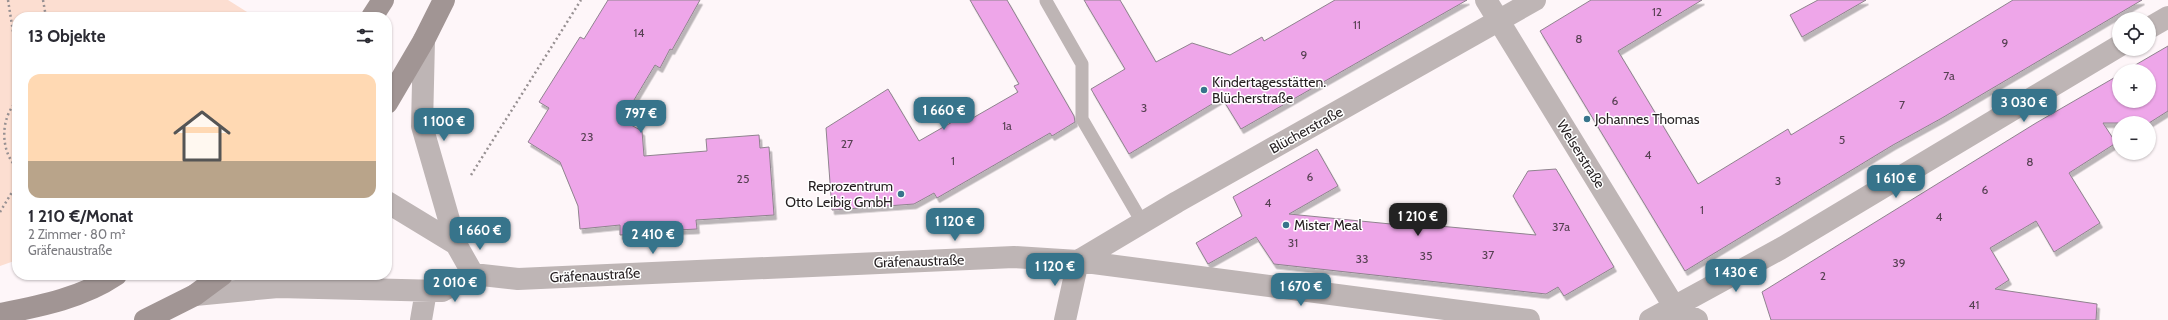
<!DOCTYPE html>
<html lang="de">
<head>
<meta charset="utf-8">
<style>
	body { margin:0; font-family:Cabin,sans-serif; background:#f7f7f7; color:#2b2b33; height:100vh; display:flex; flex-direction:column; font-size:15px; white-space:nowrap }
	* { box-sizing:border-box; margin:0 }
	p { font-size:13px; color:#7c7c81 }
	.icon { flex:none; width:22px; height:22px; fill:none; stroke:currentColor; stroke-width:2; stroke-linecap:round; stroke-linejoin:round }
	.map { position:relative; flex:1; overflow:hidden }
	.panel { position:absolute; left:12px; top:12px; width:380px; height:268px; display:flex; flex-direction:column; background:#fff; border-radius:16px; box-shadow:0 1px 3px #0004 }
	.panel>* { flex:none }
	.fabs { position:absolute; left:2112px; top:12px; display:grid; gap:8px }
	.fabs a { display:grid; place-items:center; width:44px; height:44px; border-radius:50%; background:#fff; box-shadow:0 1px 3px #0004; font-size:20px }
	.price { position:absolute; translate:-50% -34px; padding:0 9px; border-radius:8px; background:#37748b; color:#fff; font-size:13px; line-height:26px; filter:drop-shadow(0 1px 2px #0008) }
	.price::after { content:''; position:absolute; left:50%; top:24px; width:12px; height:9px; margin-left:-6px; background:inherit; clip-path:polygon(0 0,100% 0,50% 100%) }
	.price.selected { background:#222; color:#fff }
	ul { padding:0; list-style:none }
	li { display:grid; align-content:center; gap:8px; height:212px; padding:0 16px }
	li span { display:grid; place-items:center; height:124px; border-radius:12px; color:#555 }
	li>.icon { margin-inline-start:auto }
	span .icon { width:72px; height:72px; fill:#fffc; stroke-width:1 }
	li b { font-size:17px }
	h2 { display:flex; justify-content:space-between; align-items:center; height:48px; padding:0 16px; font-size:17px }
	.map>svg:first-child { display:block }
	.green { fill:#fcded1 }
	.building { fill:#eea6e9; stroke:#8f838e; filter:url(#shadow) }
	.lines { fill:none; stroke-linecap:round; stroke-linejoin:round }
	.path { stroke:#979092; stroke-width:2.5; stroke-dasharray:2 3; stroke-linecap:butt }
	.lane { stroke:#beb5b5; stroke-width:13 }
	.street { stroke:#beb5b5; stroke-width:22 }
	.secondary { stroke:#a19594; stroke-width:22 }
	.poi-dot { fill:#37748b; stroke:#fff; stroke-width:1.5 }
	.labels { text-anchor:middle; stroke-width:3; stroke-linejoin:round; paint-order:stroke }
	.number-label { font-size:12px; fill:#574153 }
	.poi-label { font-size:14px; fill:#251f21; stroke:#fff; text-anchor:start }
	.street-label { font-size:14px; fill:#251f21; stroke:#fff }
</style>
</head>
<body>
<div class="map">
<svg width="2168" height="320" viewBox="0 0 2168 320">
	<defs>
		<filter id="shadow"><feDropShadow dx="2.5" dy="4.5" stdDeviation="0" flood-color="#0004"/></filter>
	</defs>
	<rect width="100%" height="100%" fill="#fef6f9"/>
	<!-- green -->
	<path class="green" d="M 0,0 L 228,0 L 255,17 L 17,17 L 17,260 L 0,266 Z"/>
	<!-- building -->
	<path class="building" d="M 608,0 L 700,0 L 672,50 L 670,49 L 660,68 L 655,65 L 622,120 L 642,131 L 644,156 L 707,151 L 706,139 L 759,135 L 760,148 L 769,147 L 774,215 L 696,220 L 697,229 L 678,230 L 678,232 L 620,235 L 620,225 L 580,229 L 578,206 L 560,162 L 528,142 L 549,108 L 539,102 L 580,37 L 584,39 Z
		M 970,0 L 1007,0 L 1074,116 L 1075,122 L 1052,136 L 1050,133 L 937,198 L 934,193 L 914,204 L 832,210 L 826,128 L 888,89 L 919,141 L 968,113 L 971,119 L 1018,92 L 1014,86 L 1019,84 Z
		M 1084,0 L 1120,0 L 1156,62 L 1192,43 L 1230,55 L 1262,37 L 1264,41 L 1335,0 L 1467,0 L 1241,129 L 1222,98 L 1129,154 L 1091,89 L 1125,69 Z
		M 1591,0 L 1702,0 L 1618,51 L 1698,184 L 1788,129 L 1791,135 L 2013,0 L 2142,0 L 1942,118 L 1893,145 L 1685,271 L 1540,31 Z
		M 1818,0 L 1866,0 L 1802,37 L 1790,15 Z
		M 2168,46 L 2168,111 L 2149,123 L 2103,123 L 2116,143 L 2069,173 L 2100,223 L 2054,252 L 2036,221 L 1990,248 L 2009,280 L 1995,289 L 2097,304 L 2096,320 L 1771,320 L 1762,292 L 2036,123 L 2119,75 L 2119,101 L 2149,101 L 2149,71 L 2125,71 Z
		M 1317,149 L 1338,186 L 1289,214 L 1401,225 L 1411,218 L 1435,220 L 1439,226 L 1536,235 L 1513,196 L 1528,171 L 1556,169 L 1614,267 L 1564,296 L 1558,287 L 1546,294 L 1274,264 L 1256,237 L 1208,264 L 1196,243 L 1242,216 L 1233,197 Z"/>
	<g class="lines">
		<!-- path -->
		<path class="path" d="M 8,0 L 17,57
			M 43,0 L 46,17
			M 17,101 C 0,118 0,151 17,168
			M 471,175 L 581,0
			M 0,212 L 17,184"/>
		<!-- lane -->
		<path class="lane" d="M 1046,1 L 1082,64 L 1082,119 L 1142,222"/>
		<!-- street -->
		<path class="street" d="M 1486,0 L 1675,308 L 1678,320
			M 2149,28 L 2168,17
			M 424,40 L 422,126 L 456,244 L 473,274
			M 387,202 L 456,244
			M 1078,261 L 1177,202 L 1535,0
			M 195,295 L 278,287 L 442,291 L 473,274 L 518,279 L 1014,257 L 1078,261 L 1529,320
			M 1675,308 L 1697,320
			M 421,320 L 426,291
			M 1065,320 L 1078,261
			M 1650,320 L 1780,249 L 2119,46"/>
		<!-- secondary -->
		<path class="secondary" d="M 372,17 L 383,0
			M 387,103 L 424,40 L 444,0
			M 0,314 C 40,306 82,298 116,275
			M 145,320 L 195,295 L 222,275"/>
	</g>
	<!-- markers -->
	<g class="poi-dot">
		<circle cx="1204" cy="90" r="4"/>
		<circle cx="1587" cy="119" r="4"/>
		<circle cx="901" cy="194" r="4"/>
		<circle cx="1286" cy="225" r="4"/>
	</g>
	<g class="labels">
		<!-- number labels -->
		<g class="number-label">
			<text x="1657" y="16">12</text>
			<text x="1357" y="29">11</text>
			<text x="639" y="37">14</text>
			<text x="1579" y="43">8</text>
			<text x="2005" y="47">9</text>
			<text x="1304" y="59">9</text>
			<text x="1949" y="80">7a</text>
			<text x="1615" y="105">6</text>
			<text x="1902" y="109">7</text>
			<text x="1144" y="112">3</text>
			<text x="1007" y="130">1a</text>
			<text x="587" y="141">23</text>
			<text x="1842" y="144">5</text>
			<text x="847" y="148">27</text>
			<text x="1648" y="159">4</text>
			<text x="953" y="165">1</text>
			<text x="2030" y="166">8</text>
			<text x="1310" y="181">6</text>
			<text x="743" y="183">25</text>
			<text x="1778" y="185">3</text>
			<text x="1985" y="194">6</text>
			<text x="1268" y="207">4</text>
			<text x="1702" y="214">1</text>
			<text x="1939" y="221">4</text>
			<text x="1561" y="231">37a</text>
			<text x="1293" y="247">31</text>
			<text x="1488" y="259">37</text>
			<text x="1426" y="260">35</text>
			<text x="1362" y="263">33</text>
			<text x="1899" y="267">39</text>
			<text x="1823" y="280">2</text>
			<text x="1974" y="309">41</text>
		</g>
		<!-- poi labels -->
		<g class="poi-label">
			<text x="1212" y="87">Kindertagesstätten.<tspan x="1212" dy="16">Blücherstraße</tspan></text>
			<text x="1595" y="124">Johannes Thomas</text>
			<text x="893" y="191" text-anchor="end">Reprozentrum<tspan x="893" dy="16">Otto Leibig GmbH</tspan></text>
			<text x="1294" y="230">Mister Meal</text>
		</g>
		<!-- street labels -->
		<g class="street-label">
			<text transform="translate(1306 130) rotate(-29)" y="5">Blücherstraße</text>
			<text transform="translate(1581 154) rotate(58)" y="5">Welserstraße</text>
			<text transform="translate(919 261) rotate(-2)" y="5">Gräfenaustraße</text>
			<text transform="translate(595 275) rotate(-3)" y="5">Gräfenaustraße</text>
		</g>
	</g>
</svg>
<div class="fabs">
<a><svg class="icon" aria-label="locate" viewBox="0 0 24 24"><circle cx="12" cy="12" r="6"/><path d="M12 2v4M12 18v4M2 12h4M18 12h4"/></svg></a>
<a>+</a>
<a>−</a>
</div>
<b class="price" style="left:2024px;top:123px">3 030 €</b>
<b class="price" style="left:944px;top:131px">1 660 €</b>
<b class="price" style="left:641px;top:134px">797 €</b>
<b class="price" style="left:444px;top:142px">1 100 €</b>
<b class="price" style="left:1896px;top:199px">1 610 €</b>
<b class="price selected" style="left:1418px;top:237px">1 210 €</b>
<b class="price" style="left:955px;top:242px">1 120 €</b>
<b class="price" style="left:480px;top:251px">1 660 €</b>
<b class="price" style="left:653px;top:255px">2 410 €</b>
<b class="price" style="left:1055px;top:287px">1 120 €</b>
<b class="price" style="left:1736px;top:293px">1 430 €</b>
<b class="price" style="left:455px;top:303px">2 010 €</b>
<b class="price" style="left:1301px;top:307px">1 670 €</b>
<section class="panel">
<h2>13 Objekte<svg class="icon" aria-label="filters" viewBox="0 0 24 24"><path d="M4 7h16M4 17h16"/><circle cx="9" cy="7" r="2"/><circle cx="15" cy="17" r="2"/></svg></h2>
<ul>
<li><span style="background:linear-gradient(#ffd9b3 70%,#b9a48a 0)"><svg class="icon" aria-label="home" viewBox="0 0 24 24"><path d="M3 11l9-7 9 7M6 9v11h12V9"/></svg></span><div><b>1 210 €/Monat</b><p>2 Zimmer · 80 m²</p><p>Gräfenaustraße</p></div></li>
</ul>
</section>
</div>
</body>
</html>
